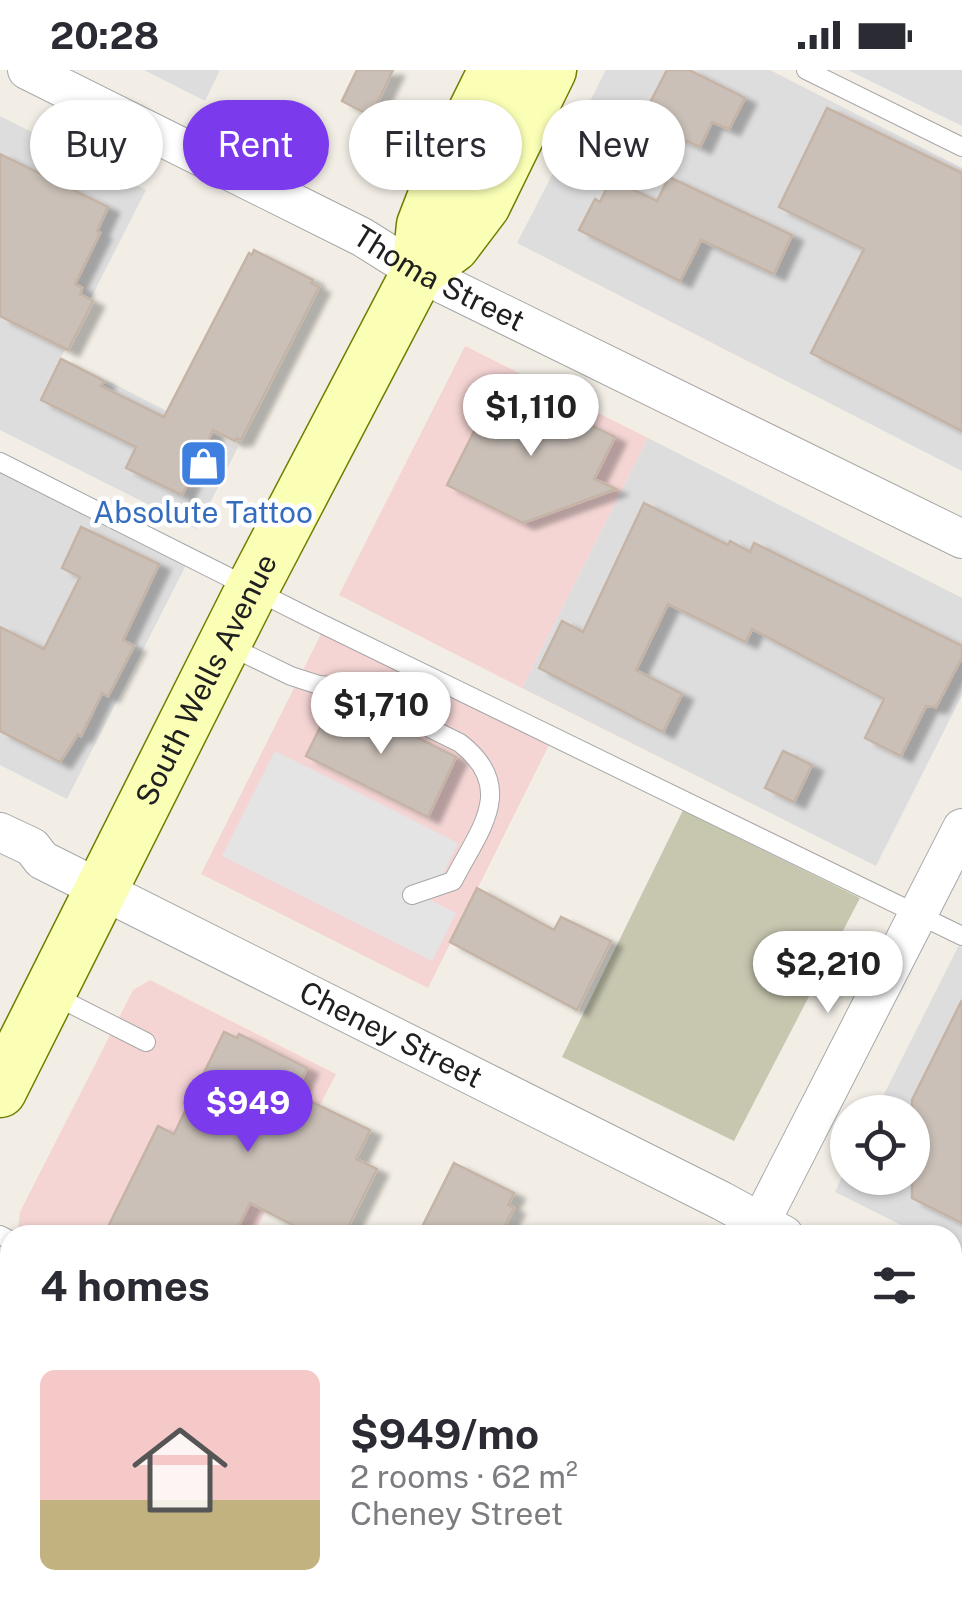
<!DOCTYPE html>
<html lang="en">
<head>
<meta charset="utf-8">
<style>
	body { margin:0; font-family:"Public Sans",sans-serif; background:#f7f7f7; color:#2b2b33; height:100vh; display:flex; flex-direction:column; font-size:38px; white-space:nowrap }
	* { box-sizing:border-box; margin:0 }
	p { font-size:32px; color:#7c7c81 }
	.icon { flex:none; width:55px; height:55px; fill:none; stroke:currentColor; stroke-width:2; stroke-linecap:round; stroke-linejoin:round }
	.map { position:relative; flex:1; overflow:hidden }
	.drawer { position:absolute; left:0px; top:1155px; width:962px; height:392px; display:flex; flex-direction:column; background:#fff; border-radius:30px 30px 0 0; box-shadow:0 2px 8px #0004 }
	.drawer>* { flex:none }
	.guide { position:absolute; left:30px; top:30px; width:902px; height:90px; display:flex; gap:20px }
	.controls { position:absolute; left:830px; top:1025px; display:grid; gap:20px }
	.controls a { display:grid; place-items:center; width:100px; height:100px; border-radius:50%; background:#fff; box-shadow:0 2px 8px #0004; font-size:50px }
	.price { position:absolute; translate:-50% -85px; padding:0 22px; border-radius:35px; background:#fff; color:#222; font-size:32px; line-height:65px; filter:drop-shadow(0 2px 5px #0008) }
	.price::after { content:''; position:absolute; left:50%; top:60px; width:30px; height:22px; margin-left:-15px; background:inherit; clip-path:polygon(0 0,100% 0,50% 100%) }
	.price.on { background:#7c3aed; color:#fff }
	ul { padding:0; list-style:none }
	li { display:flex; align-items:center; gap:30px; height:250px; padding:0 40px }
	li+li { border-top:2px solid #e1e1e2 }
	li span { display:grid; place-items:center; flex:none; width:280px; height:200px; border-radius:15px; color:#555 }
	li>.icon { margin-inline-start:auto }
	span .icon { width:120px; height:120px; fill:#fffc; stroke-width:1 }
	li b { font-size:42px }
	h2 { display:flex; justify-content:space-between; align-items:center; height:120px; padding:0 40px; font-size:42px }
	.tag { padding:0 35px; border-radius:45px; background:#fff; box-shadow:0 2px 8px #0004; font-size:35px; line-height:90px }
	.tag.on { background:#7c3aed; color:#fff }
	.status { display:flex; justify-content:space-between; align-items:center; height:70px; padding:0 50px; background:#fff; direction:ltr }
	.status svg { height:28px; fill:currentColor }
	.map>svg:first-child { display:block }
	.residential { fill:#dedddd }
	.commercial { fill:#f4d5d4 }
	.construction { fill:#c7c7b0 }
	.parking { fill:#e4e4e4 }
	.building { fill:#cac0b8; stroke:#c5b4a6; stroke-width:2.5; filter:url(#shadow) }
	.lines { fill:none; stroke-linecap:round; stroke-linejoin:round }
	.service-casing { stroke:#a7a7a7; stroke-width:20 }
	.minor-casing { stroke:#a7a7a7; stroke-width:40 }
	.secondary-casing { stroke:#707e00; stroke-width:55 }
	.service { stroke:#fff; stroke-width:18 }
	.minor { stroke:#fff; stroke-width:38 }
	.secondary { stroke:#fbffb6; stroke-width:52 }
	.labels { text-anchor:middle; stroke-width:9; stroke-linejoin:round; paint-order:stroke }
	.street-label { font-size:30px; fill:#202020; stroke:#fff }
	.shop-label { font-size:30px; fill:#366cbe; stroke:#fff }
</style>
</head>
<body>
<div class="status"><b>20:28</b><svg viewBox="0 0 49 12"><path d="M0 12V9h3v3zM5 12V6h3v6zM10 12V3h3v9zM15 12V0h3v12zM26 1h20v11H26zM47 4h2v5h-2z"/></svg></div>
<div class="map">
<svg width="962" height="1547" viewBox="0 0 962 1547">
	<defs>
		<filter id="shadow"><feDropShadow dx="11" dy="6" stdDeviation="2.5" flood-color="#0004"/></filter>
	</defs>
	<rect width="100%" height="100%" fill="#f2eee6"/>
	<!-- residential -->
	<path class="residential" d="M 144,0 L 220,0 L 205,31 Z
		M 606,0 L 770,0 L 962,98 L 962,401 L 517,173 Z
		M 848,0 L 962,0 L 962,56 Z
		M 0,46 L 146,120 L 61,287 L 238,377 L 197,459 L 0,360 Z
		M 648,368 L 962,528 L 962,625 L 876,796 L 522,618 Z
		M 0,403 L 186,495 L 67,729 L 0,695 Z
		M 959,875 L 962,876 L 962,1186 L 953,1181 L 952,1165 L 921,1165 L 835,1122 L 847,1096 L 848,1108 L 912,1108 L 912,1042 L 875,1042 Z
		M 953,1306 L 962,1311 L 962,1547 L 826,1547 L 807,1538 L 952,1538 Z
		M 173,1538 L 495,1538 L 490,1547 L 168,1547 Z
		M 612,1538 L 706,1538 L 725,1547 L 608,1547 Z"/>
	<!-- commercial -->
	<path class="commercial" d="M 465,276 L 648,368 L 522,618 L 339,525 Z
		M 322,562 L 549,675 L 428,918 L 201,804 Z
		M 150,910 L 336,1004 L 253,1165 L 28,1165 L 18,1160 L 20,1142 L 133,920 Z
		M 0,1188 L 10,1193 L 10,1494 L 0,1489 Z"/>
	<!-- construction -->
	<path class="construction" d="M 683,740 L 860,828 L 734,1071 L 562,987 Z"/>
	<!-- parking -->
	<path class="parking" d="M 275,681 L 458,773 L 430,830 L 456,843 L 432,891 L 222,786 Z"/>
	<!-- building -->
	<path class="building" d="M 357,0 L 393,0 L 371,46 L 342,31 Z
		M 667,0 L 689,0 L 745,28 L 729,59 L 712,52 L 700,77 L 641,50 Z
		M 827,38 L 962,103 L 962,361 L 811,283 L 864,179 L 779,137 Z
		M 0,84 L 108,137 L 97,161 L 100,163 L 75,214 L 82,218 L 80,224 L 93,231 L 68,280 L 0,246 Z
		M 669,107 L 792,165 L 774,204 L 701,170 L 680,211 L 579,160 L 595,129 L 600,132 L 611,109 L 657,131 Z
		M 254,180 L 313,210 L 311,213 L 319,217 L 241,370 L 237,368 L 235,371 L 213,360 L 182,425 L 126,398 L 136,377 L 41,330 L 61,289 L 104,311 L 101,316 L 164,347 L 249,183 L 252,185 Z
		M 516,319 L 615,367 L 594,409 L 616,419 L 523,453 L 447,415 L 490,330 Z
		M 644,433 L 728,475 L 730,471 L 750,482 L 754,473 L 962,576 L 962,587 L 936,637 L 926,636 L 901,686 L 865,668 L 884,629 L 752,559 L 746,572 L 668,534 L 636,600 L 682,624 L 663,662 L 539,598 L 562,551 L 583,562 Z
		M 81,457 L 159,494 L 123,570 L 134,576 L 108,626 L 102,623 L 81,666 L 78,664 L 60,692 L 0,661 L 0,557 L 44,579 L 80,507 L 62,498 Z
		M 334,629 L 342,630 L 456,687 L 428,747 L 306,686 Z
		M 783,681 L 812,695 L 794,732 L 765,718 Z
		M 477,818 L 554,860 L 561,847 L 611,871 L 577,940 L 450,872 Z
		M 962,930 L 962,1153 L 912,1128 L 912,1030 Z
		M 224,962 L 237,968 L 239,964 L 307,998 L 295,1024 L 370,1060 L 356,1089 L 377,1099 L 344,1165 L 312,1165 L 250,1133 L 234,1165 L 104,1165 L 158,1056 L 174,1064 Z
		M 454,1093 L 514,1123 L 508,1135 L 514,1138 L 500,1165 L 418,1165 Z"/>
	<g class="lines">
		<defs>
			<path id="service" d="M 806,0 L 962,77
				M 0,392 L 314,550 L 962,866
				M 229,576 L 291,606 L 319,615 L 349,618 L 460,673 C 518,718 479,760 453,811 L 412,825
				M 53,925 L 146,972
				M 0,1165 L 10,1170
				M 744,1538 L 763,1547"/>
			<g id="minor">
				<path id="s1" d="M 27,0 L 362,167 L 418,202 L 962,469"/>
				<path id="s2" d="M 0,762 L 32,777 L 42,790 L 722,1131 L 784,1165"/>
				<path d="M 754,1165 L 962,758"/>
				<path d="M 952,1249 L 962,1253"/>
				<path d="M 551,1547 L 556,1538"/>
			</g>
			<g id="secondary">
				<path d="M 418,202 L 453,176 L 484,135 L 550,0"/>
				<path id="s3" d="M 0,1021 L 252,519 L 418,202 L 423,155 L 440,111 L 495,0"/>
			</g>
		</defs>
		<!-- service casing -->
		<use href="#service" class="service-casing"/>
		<!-- minor casing -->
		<use href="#minor" class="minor-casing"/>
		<!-- secondary casing -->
		<use href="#secondary" class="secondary-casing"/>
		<!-- service -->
		<use href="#service" class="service"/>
		<!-- minor -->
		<use href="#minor" class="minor"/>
		<!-- secondary -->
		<use href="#secondary" class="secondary"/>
	</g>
	<!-- icons -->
	<defs>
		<symbol id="shop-square" viewBox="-11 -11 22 22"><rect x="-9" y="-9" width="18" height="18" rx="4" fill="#3f7fe0" stroke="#fff"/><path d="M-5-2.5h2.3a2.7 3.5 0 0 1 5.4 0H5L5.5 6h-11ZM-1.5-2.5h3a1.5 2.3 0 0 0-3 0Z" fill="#fff"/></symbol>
	</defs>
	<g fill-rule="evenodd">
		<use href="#shop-square" x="176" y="366" width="55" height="55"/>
	</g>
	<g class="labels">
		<!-- street labels -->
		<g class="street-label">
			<text dy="10" stroke="none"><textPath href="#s1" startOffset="462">Thoma Street</textPath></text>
			<text dy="10" stroke="none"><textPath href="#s3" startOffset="460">South Wells Avenue</textPath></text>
			<text dy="10" stroke="none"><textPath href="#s2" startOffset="442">Cheney Street</textPath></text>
		</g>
		<!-- shop labels -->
		<g class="shop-label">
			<text x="203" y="453">Absolute Tattoo</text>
		</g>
	</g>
</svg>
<div class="controls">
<a><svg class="icon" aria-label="locate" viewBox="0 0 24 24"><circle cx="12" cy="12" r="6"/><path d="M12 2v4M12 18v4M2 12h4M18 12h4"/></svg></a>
</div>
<b class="price" style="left:531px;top:389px">$1,110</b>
<b class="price" style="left:381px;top:687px">$1,710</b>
<b class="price" style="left:828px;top:946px">$2,210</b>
<b class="price on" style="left:248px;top:1085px">$949</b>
<div class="guide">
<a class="tag">Buy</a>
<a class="tag on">Rent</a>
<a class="tag">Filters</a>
<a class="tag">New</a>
</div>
<section class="drawer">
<h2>4 homes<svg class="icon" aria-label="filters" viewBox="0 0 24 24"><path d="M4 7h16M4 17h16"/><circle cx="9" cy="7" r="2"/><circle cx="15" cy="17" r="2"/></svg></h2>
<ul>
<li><span style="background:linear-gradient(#f6c9c9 65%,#c2b280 0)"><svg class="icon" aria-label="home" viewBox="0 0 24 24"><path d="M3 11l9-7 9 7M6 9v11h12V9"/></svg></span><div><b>$949/mo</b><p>2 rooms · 62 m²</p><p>Cheney Street</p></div></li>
</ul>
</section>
</div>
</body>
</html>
